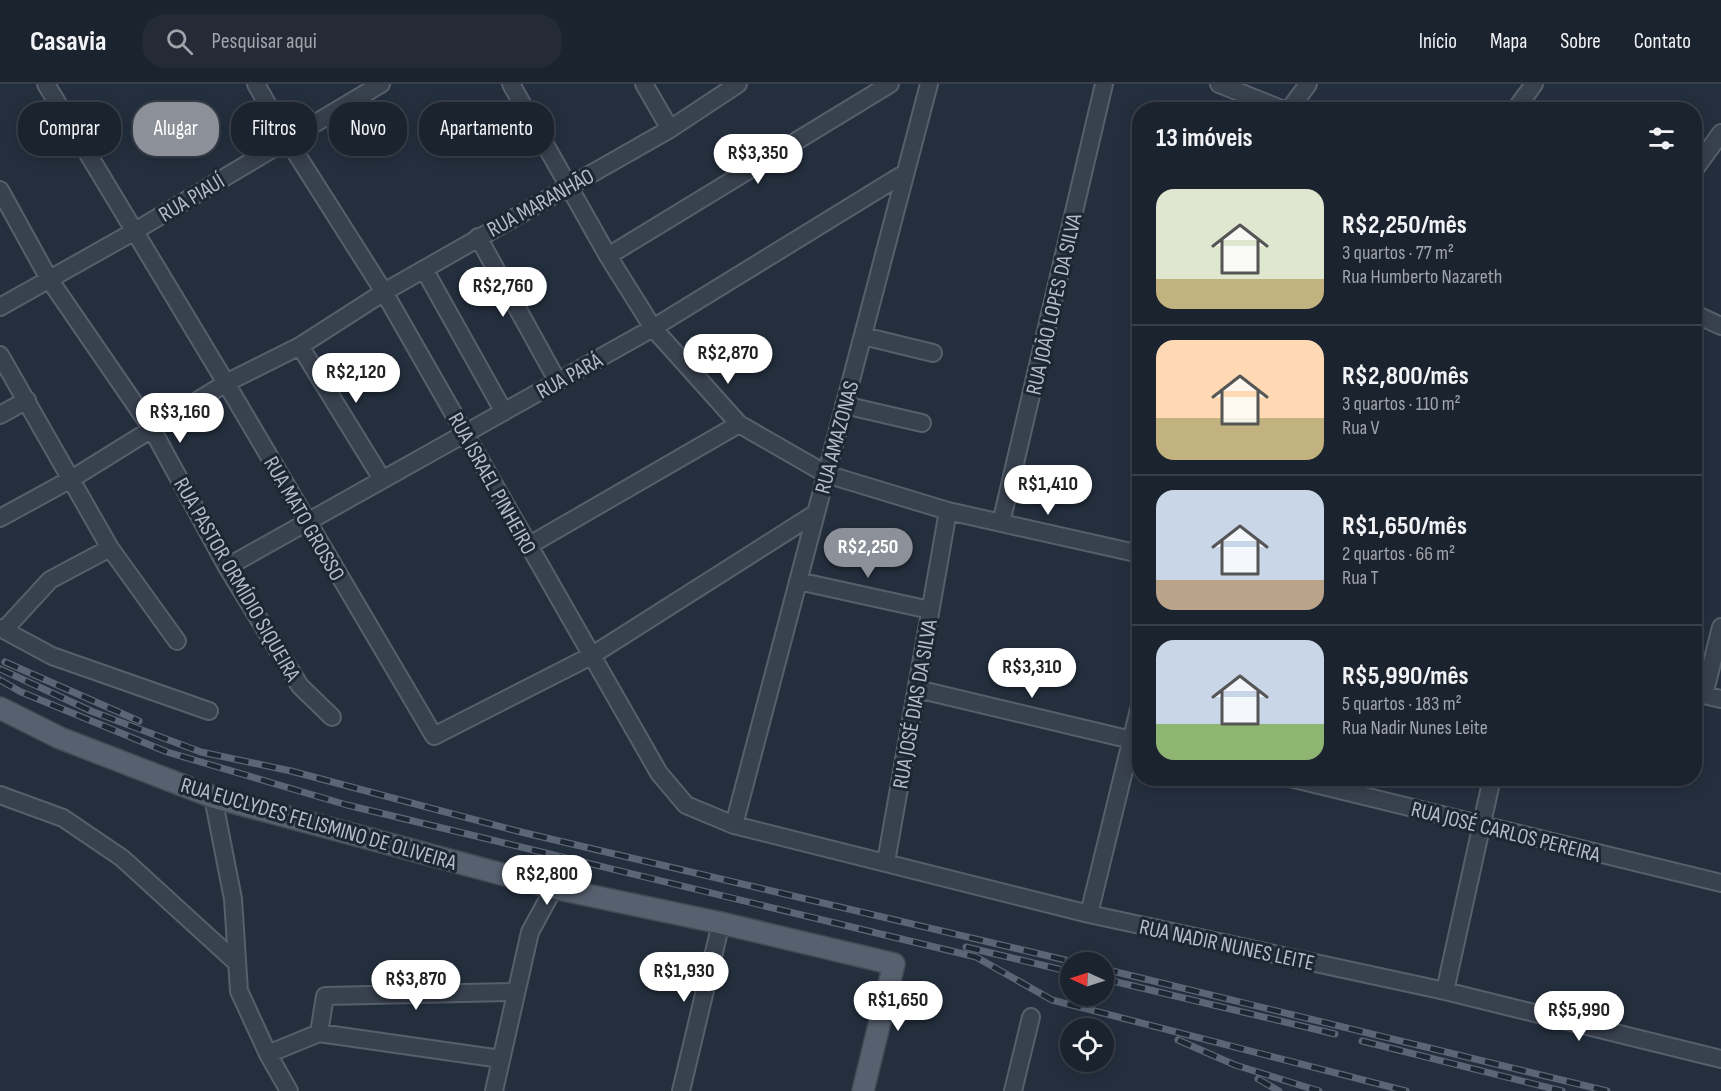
<!DOCTYPE html>
<html lang="pt">
<head>
<meta charset="utf-8">
<style>
	body { margin:0; font-family:"Sofia Sans Condensed",sans-serif; background:#242b36; color:#f1f3f6; height:100vh; display:flex; flex-direction:column; font-size:22px; white-space:nowrap }
	* { box-sizing:border-box; margin:0 }
	p { font-size:20px; color:#a0a4aa }
	.icon { flex:none; width:33px; height:33px; fill:none; stroke:currentColor; stroke-width:2; stroke-linecap:round; stroke-linejoin:round }
	.map { position:relative; flex:1; overflow:hidden }
	.panel { position:absolute; left:1132px; top:18px; width:570px; height:684px; display:flex; flex-direction:column; background:#1b232e; border-radius:24px; box-shadow:0 3px 15px #0003,0 0 0 2px #39404a }
	.panel>* { flex:none }
	.guide { position:absolute; left:18px; top:18px; width:570px; height:54px; display:flex; gap:12px }
	.needle { width:39px; rotate:273deg }
	.tools { position:absolute; left:1060px; top:868px; display:grid; gap:12px }
	.tools a { display:grid; place-items:center; width:54px; height:54px; border-radius:50%; background:#1b232e; box-shadow:0 3px 15px #0003,0 0 0 2px #39404a; font-size:30px }
	.price { position:absolute; translate:-50% -51px; padding:0 14px; border-radius:21px; background:#fff; color:#222; font-size:20px; line-height:39px; filter:drop-shadow(0 2px 3px #0008) }
	.price::after { content:''; position:absolute; left:50%; top:36px; width:18px; height:14px; margin-left:-9px; background:inherit; clip-path:polygon(0 0,100% 0,50% 100%) }
	.price.on { background:#8c9099; color:#fff }
	ul { padding:0; list-style:none }
	li { display:flex; align-items:center; gap:18px; height:150px; padding:0 24px }
	li+li { border-top:2px solid #39404a }
	li span { display:grid; place-items:center; flex:none; width:168px; height:120px; border-radius:18px; color:#555 }
	li>.icon { margin-inline-start:auto }
	span .icon { width:72px; height:72px; fill:#fffc; stroke-width:1 }
	li b { font-size:26px }
	h2 { display:flex; justify-content:space-between; align-items:center; height:72px; padding:0 24px; font-size:26px }
	.tag { padding:0 21px; border-radius:24px; background:#1b232e; box-shadow:0 3px 15px #0003,0 0 0 2px #39404a; font-size:21px; line-height:54px }
	.tag.on { background:#8c9099; color:#fff }
	header { display:flex; align-items:center; gap:36px; box-sizing:border-box; height:84px; padding:0 30px; background:#1b232e; border-bottom:2px solid #39404a }
	header strong { font-size:28px }
	nav { display:flex; gap:33px; margin-inline-start:auto; font-size:21px }
	.search { width:420px; height:54px; background:#242b36; display:flex; align-items:center; gap:15px; box-sizing:border-box; padding:0 21px; border-radius:24px; color:#a0a4aa; font-size:22px }
	.map>svg:first-child { display:block }
	.lines { fill:none; stroke-linecap:round; stroke-linejoin:round }
	.minor-casing { stroke:#565f6c; stroke-width:20 }
	.major-casing { stroke:#414a57; stroke-width:24 }
	.minor { stroke:#38414e; stroke-width:16 }
	.major { stroke:#56606e; stroke-width:21 }
	.rail-casing { stroke:#5a6575; stroke-width:7 }
	.rail { stroke:#1d2633; stroke-width:4.5; stroke-dasharray:14; stroke-linecap:butt }
	.labels { text-anchor:middle; stroke-width:6; stroke-linejoin:round; paint-order:stroke }
	.street-label { font-size:22px; fill:#b4bcc9; stroke:#1d2633 }
</style>
</head>
<body>
<header>
<strong>Casavia</strong>
<div class="search"><svg class="icon" aria-label="search" viewBox="0 0 24 24"><circle cx="10" cy="10" r="6"/><path d="M15 15l6 6"/></svg>Pesquisar aqui</div>
<nav><a>Início</a><a>Mapa</a><a>Sobre</a><a>Contato</a></nav>
</header>
<div class="map">
<svg width="1721" height="1007" viewBox="0 0 1721 1007">
	<rect width="100%" height="100%" fill="#242f3e"/>
	<g class="lines">
		<defs>
			<path id="minor" d="M 46,0 L 226,299 L 434,652 L 591,572 L 816,429
				M 256,0 L 287,55 L 384,208 L 659,689 L 686,721 L 734,741 L 1089,830 L 1445,907 L 1721,975
				M 511,0 L 608,172 L 653,244 L 739,340 L 826,390 L 948,427 L 1140,470
				M 644,0 L 670,45
				M 1219,0 L 1284,26
				M 1289,26 L 1308,0
				M 1515,26 L 1534,0
				M 1695,85 L 1721,49
				M 0,106 L 49,195 L 152,345 L 227,483 L 300,602 L 332,633
				M 478,153 L 558,298
				M 608,172 L 890,0
				M 424,185 L 504,328
				M 0,223 L 135,147 L 381,0
				M 1695,230 L 1721,242
				M 863,252 L 933,269
				M 300,262 L 382,395
				M 0,271 L 110,464 L 177,557
				M 844,321 L 922,339
				M 0,331 L 27,316
				M 0,434 L 73,394 L 226,299 L 300,262 L 384,208 L 670,45 L 738,0
				M 1001,439 L 1104,0
				M 528,462 L 739,340
				M 227,483 L 653,244 L 905,89
				M 798,497 L 930,526
				M 0,544 L 52,572 L 209,627
				M 4,546 L 50,496 L 110,464
				M 917,605 L 1140,658
				M 1695,609 L 1721,615
				M 1704,611 L 1721,543
				M 1290,694 L 1721,799
				M 0,711 L 63,734 L 122,774 L 237,879
				M 213,713 L 233,815 L 239,907 L 268,970 L 289,1007
				M 734,741 L 929,0
				M 886,778 L 948,427
				M 1089,830 L 1140,621
				M 1445,907 L 1492,694
				M 319,949 L 325,912 L 515,908
				M 268,970 L 319,949 L 501,975
				M 494,1007 L 530,848 L 554,804
				M 681,1007 L 721,839
				M 1013,1007 L 1031,933"/>
			<path id="major" d="M 0,624 L 60,654 L 213,713 L 554,804 L 721,839 L 894,880 L 863,1007"/>
		</defs>
		<!-- minor casing -->
		<use href="#minor" class="minor-casing"/>
		<!-- major casing -->
		<use href="#major" class="major-casing"/>
		<!-- minor -->
		<use href="#minor" class="minor"/>
		<!-- major -->
		<use href="#major" class="major"/>
		<defs>
			<path id="rail" d="M 5,578 L 139,637
				M 0,585 L 91,627 L 201,668 L 291,687 L 521,748 L 1078,879
				M 0,596 L 21,608 L 167,668 L 347,721 L 976,873 L 1052,916 L 1406,1007
				M 966,863 L 1071,888
				M 1104,885 L 1607,1007
				M 1104,895 L 1335,950
				M 1178,956 L 1235,981 L 1319,1007
				M 1362,957 L 1562,1007
				M 1258,995 L 1279,1007"/>
		</defs>
		<!-- rail casing -->
		<use href="#rail" class="rail-casing"/>
		<!-- rail -->
		<use href="#rail" class="rail"/>
	</g>
	<g class="labels">
		<!-- street labels -->
		<g class="street-label">
			<text transform="translate(191 113) rotate(-31)" y="8">RUA PIAUÍ</text>
			<text transform="translate(540 118) rotate(-29)" y="8">RUA MARANHÃO</text>
			<text transform="translate(1053 220) rotate(-77)" y="8">RUA JOÃO LOPES DA SILVA</text>
			<text transform="translate(569 291) rotate(-29)" y="8">RUA PARÁ</text>
			<text transform="translate(836 353) rotate(-75)" y="8">RUA AMAZONAS</text>
			<text transform="translate(493 399) rotate(61)" y="8">RUA ISRAEL PINHEIRO</text>
			<text transform="translate(305 434) rotate(60)" y="8">RUA MATO GROSSO</text>
			<text transform="translate(238 495) rotate(60)" y="8">RUA PASTOR ORMÍDIO SIQUEIRA</text>
			<text transform="translate(914 620) rotate(-80)" y="8">RUA JOSÉ DIAS DA SILVA</text>
			<text transform="translate(319 739) rotate(16)" y="8">RUA EUCLYDES FELISMINO DE OLIVEIRA</text>
			<text transform="translate(1506 747) rotate(14)" y="8">RUA JOSÉ CARLOS PEREIRA</text>
			<text transform="translate(1227 860) rotate(12)" y="8">RUA NADIR NUNES LEITE</text>
		</g>
	</g>
</svg>
<div class="tools">
<a><svg class="needle" viewBox="-14 -14 28 28"><path d="M0-13l5 13h-10z" fill="#e53935"/><path d="M0 13l5-13h-10z" fill="#a0a4aa"/></svg></a>
<a><svg class="icon" aria-label="locate" viewBox="0 0 24 24"><circle cx="12" cy="12" r="6"/><path d="M12 2v4M12 18v4M2 12h4M18 12h4"/></svg></a>
</div>
<b class="price" style="left:758px;top:101px">R$3,350</b>
<b class="price" style="left:503px;top:234px">R$2,760</b>
<b class="price" style="left:728px;top:301px">R$2,870</b>
<b class="price" style="left:356px;top:320px">R$2,120</b>
<b class="price" style="left:180px;top:360px">R$3,160</b>
<b class="price" style="left:1048px;top:432px">R$1,410</b>
<b class="price on" style="left:868px;top:495px">R$2,250</b>
<b class="price" style="left:1032px;top:615px">R$3,310</b>
<b class="price" style="left:547px;top:822px">R$2,800</b>
<b class="price" style="left:684px;top:919px">R$1,930</b>
<b class="price" style="left:416px;top:927px">R$3,870</b>
<b class="price" style="left:898px;top:948px">R$1,650</b>
<b class="price" style="left:1579px;top:958px">R$5,990</b>
<div class="guide">
<a class="tag">Comprar</a>
<a class="tag on">Alugar</a>
<a class="tag">Filtros</a>
<a class="tag">Novo</a>
<a class="tag">Apartamento</a>
</div>
<section class="panel">
<h2>13 imóveis<svg class="icon" aria-label="filters" viewBox="0 0 24 24"><path d="M4 7h16M4 17h16"/><circle cx="9" cy="7" r="2"/><circle cx="15" cy="17" r="2"/></svg></h2>
<ul>
<li><span style="background:linear-gradient(#dfe7d0 75%,#c2b280 0)"><svg class="icon" aria-label="home" viewBox="0 0 24 24"><path d="M3 11l9-7 9 7M6 9v11h12V9"/></svg></span><div><b>R$2,250/mês</b><p>3 quartos · 77 m²</p><p>Rua Humberto Nazareth</p></div></li>
<li><span style="background:linear-gradient(#ffd9b3 65%,#c2b280 0)"><svg class="icon" aria-label="home" viewBox="0 0 24 24"><path d="M3 11l9-7 9 7M6 9v11h12V9"/></svg></span><div><b>R$2,800/mês</b><p>3 quartos · 110 m²</p><p>Rua V</p></div></li>
<li><span style="background:linear-gradient(#c9d6e8 75%,#b9a48a 0)"><svg class="icon" aria-label="home" viewBox="0 0 24 24"><path d="M3 11l9-7 9 7M6 9v11h12V9"/></svg></span><div><b>R$1,650/mês</b><p>2 quartos · 66 m²</p><p>Rua T</p></div></li>
<li><span style="background:linear-gradient(#c9d6e8 70%,#8fb573 0)"><svg class="icon" aria-label="home" viewBox="0 0 24 24"><path d="M3 11l9-7 9 7M6 9v11h12V9"/></svg></span><div><b>R$5,990/mês</b><p>5 quartos · 183 m²</p><p>Rua Nadir Nunes Leite</p></div></li>
</ul>
</section>
</div>
</body>
</html>
